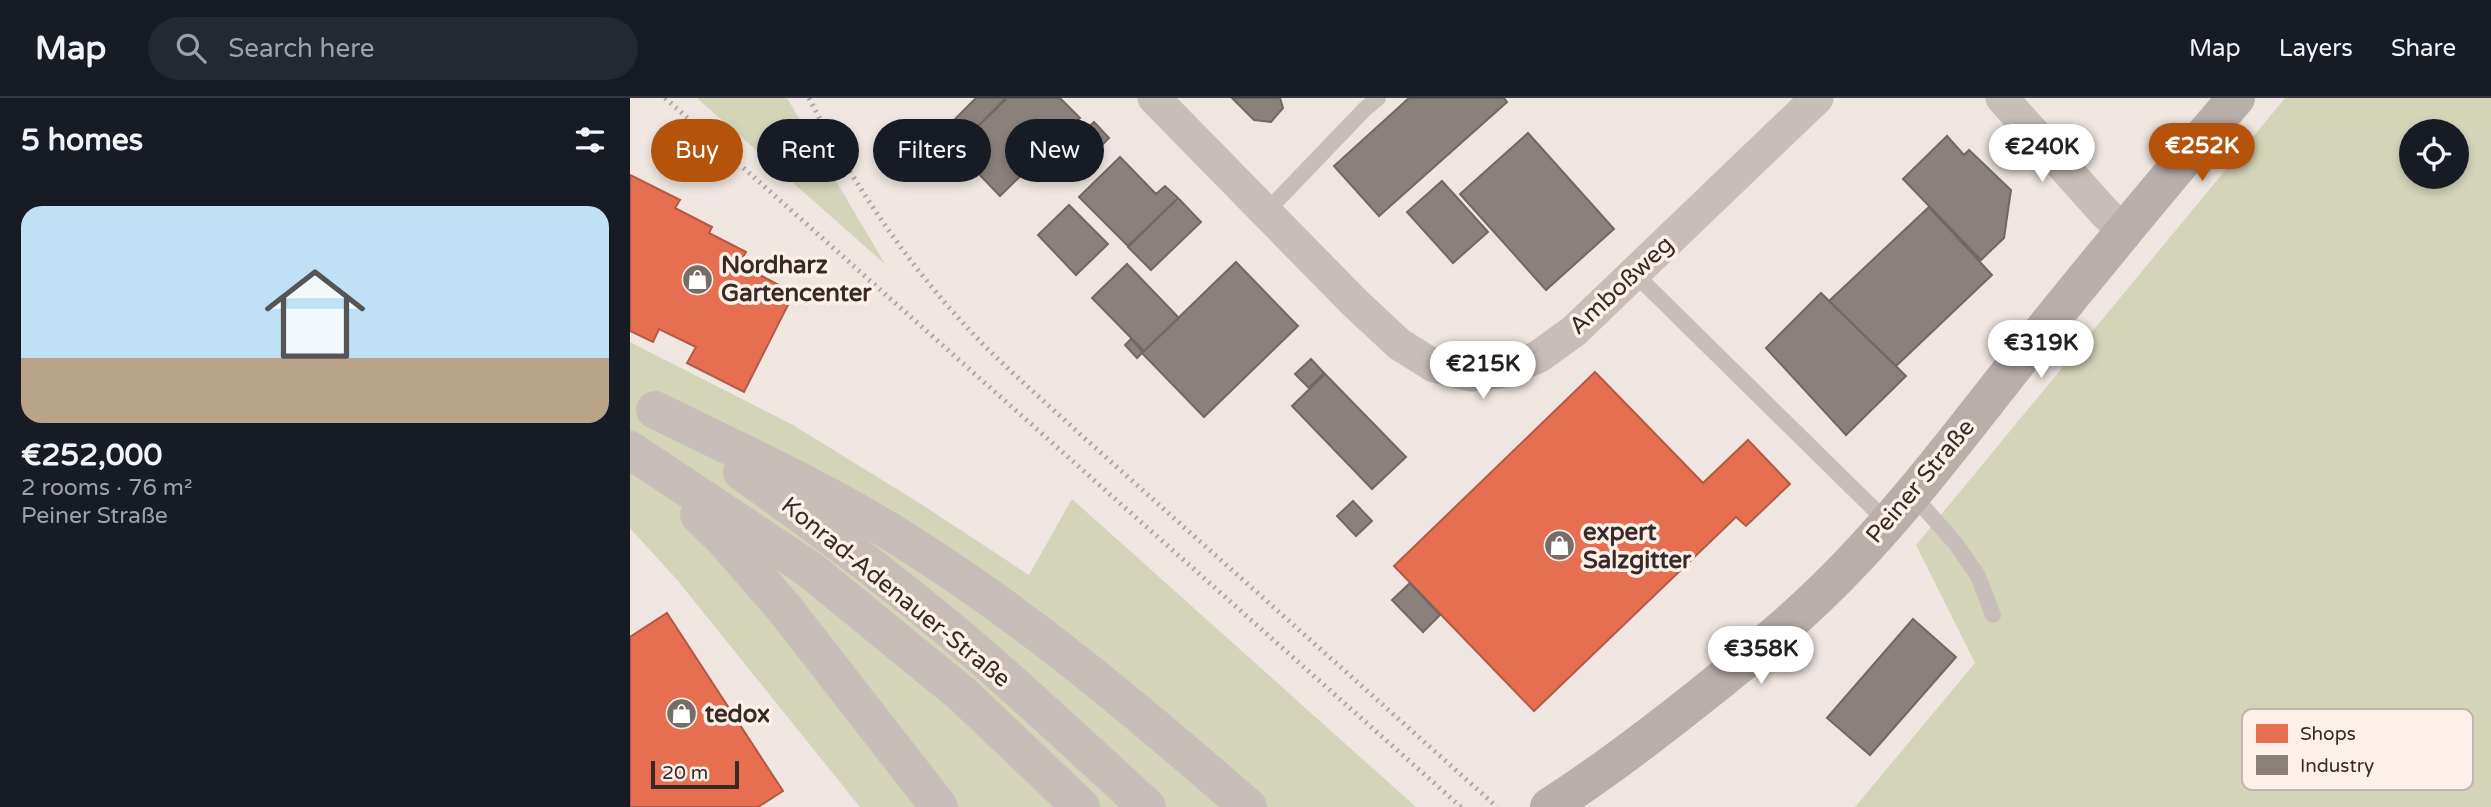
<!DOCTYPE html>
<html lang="en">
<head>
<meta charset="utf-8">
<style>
	body { margin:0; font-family:"Varela Round",sans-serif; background:#242831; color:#f1f3f6; height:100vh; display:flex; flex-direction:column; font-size:26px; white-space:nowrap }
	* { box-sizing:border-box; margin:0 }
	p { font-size:23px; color:#9ea1a6 }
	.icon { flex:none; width:38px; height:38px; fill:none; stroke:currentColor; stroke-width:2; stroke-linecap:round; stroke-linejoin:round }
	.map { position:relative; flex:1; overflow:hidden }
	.sheet { display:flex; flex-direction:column; background:#171b24; width:630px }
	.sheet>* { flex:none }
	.guide { position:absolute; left:21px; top:21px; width:665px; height:63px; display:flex; gap:14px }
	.controls { position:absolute; left:1769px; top:21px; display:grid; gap:14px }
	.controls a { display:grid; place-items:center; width:70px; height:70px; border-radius:50%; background:#171b24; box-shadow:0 4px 10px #0003; font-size:35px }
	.scale { position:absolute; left:21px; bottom:18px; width:88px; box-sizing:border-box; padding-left:7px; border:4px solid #392a27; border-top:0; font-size:19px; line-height:24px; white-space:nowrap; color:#392a27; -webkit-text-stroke:5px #fcf0e8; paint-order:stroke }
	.price { position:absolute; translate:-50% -60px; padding:0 16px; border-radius:24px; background:#fff; color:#222; font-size:23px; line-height:46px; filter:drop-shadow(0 2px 4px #0008) }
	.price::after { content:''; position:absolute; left:50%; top:42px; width:21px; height:16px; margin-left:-10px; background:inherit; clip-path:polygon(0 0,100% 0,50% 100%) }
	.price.active { background:#b45309; color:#fff }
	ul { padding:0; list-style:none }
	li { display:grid; align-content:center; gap:14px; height:371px; padding:0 21px }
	li span { display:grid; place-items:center; height:217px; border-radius:21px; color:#555 }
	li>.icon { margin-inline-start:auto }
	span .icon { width:126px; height:126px; fill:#fffc; stroke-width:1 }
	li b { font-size:30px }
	h2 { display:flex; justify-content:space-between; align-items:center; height:84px; padding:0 21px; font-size:30px }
	.tag { padding:0 24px; border-radius:32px; background:#171b24; box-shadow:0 4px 10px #0003; font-size:24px; line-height:63px }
	.tag.active { background:#b45309; color:#fff }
	header { display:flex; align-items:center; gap:42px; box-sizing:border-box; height:98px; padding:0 35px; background:#171b24; border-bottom:2px solid #363941 }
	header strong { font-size:33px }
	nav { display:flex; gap:38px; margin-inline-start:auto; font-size:24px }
	.search { width:490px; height:63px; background:#242831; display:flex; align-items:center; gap:18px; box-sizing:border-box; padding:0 24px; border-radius:38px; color:#9ea1a6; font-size:26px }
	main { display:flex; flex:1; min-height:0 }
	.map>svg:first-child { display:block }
	.green { fill:#d4d4b9; fill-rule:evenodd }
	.shops { fill:#e76f51; stroke:#b35a44; stroke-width:2 }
	.industry { fill:#8a817c; stroke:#726762; stroke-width:2 }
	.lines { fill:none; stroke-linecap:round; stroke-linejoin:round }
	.service { stroke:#c8beb9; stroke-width:16 }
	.minor { stroke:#c8beb9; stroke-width:33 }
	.tertiary { stroke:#c8beb9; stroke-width:38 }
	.secondary { stroke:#b8aeaa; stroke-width:38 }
	.rail { stroke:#afa7a4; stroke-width:5; stroke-dasharray:2 5; stroke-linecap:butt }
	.labels { text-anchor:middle; stroke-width:7; stroke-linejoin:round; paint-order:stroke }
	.poi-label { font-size:24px; font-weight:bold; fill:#392a27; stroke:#fcf0e8; text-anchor:start }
	.street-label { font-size:24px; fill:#392a27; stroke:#fcf0e8 }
	.key { fill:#fcf0e8; stroke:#c2b5ae; stroke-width:2 }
	.key-label { font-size:19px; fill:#392a27 }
</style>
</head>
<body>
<header>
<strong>Map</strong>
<div class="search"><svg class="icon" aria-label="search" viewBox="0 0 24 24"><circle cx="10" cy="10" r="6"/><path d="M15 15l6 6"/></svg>Search here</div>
<nav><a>Map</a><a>Layers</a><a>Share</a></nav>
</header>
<main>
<section class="sheet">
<h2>5 homes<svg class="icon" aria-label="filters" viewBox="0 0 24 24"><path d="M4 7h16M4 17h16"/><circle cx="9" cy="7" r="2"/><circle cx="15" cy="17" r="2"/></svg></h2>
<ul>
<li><span style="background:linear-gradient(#bfe0f5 70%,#b9a48a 0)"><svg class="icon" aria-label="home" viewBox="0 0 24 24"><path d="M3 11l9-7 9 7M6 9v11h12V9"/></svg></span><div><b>€252,000</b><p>2 rooms · 76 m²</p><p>Peiner Straße</p></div></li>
</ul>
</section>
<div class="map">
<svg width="1861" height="709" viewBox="0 0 1861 709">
	<rect width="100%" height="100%" fill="#efe6e1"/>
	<!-- green -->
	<path class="green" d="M 67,0 L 157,0 L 255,166 Z
		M 1655,0 L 1861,0 L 1861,709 L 1225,709 L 1345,565 L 1286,447 ZM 1782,33 L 1827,33 L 1827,79 L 1782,79 Z
		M 0,244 L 163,327 L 291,406 L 399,477 L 442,401 L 786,709 L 230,709 L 48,483 L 0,430 Z"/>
	<!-- shops -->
	<path class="shops" d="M 0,77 L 50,102 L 45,110 L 82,129 L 79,135 L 116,154 L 109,166 L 164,195 L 114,294 L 57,265 L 66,249 L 29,231 L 23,244 L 0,233 Z
		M 965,274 L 1073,385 L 1118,342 L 1160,386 L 1116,428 L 1106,419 L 904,613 L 764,468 Z
		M 37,515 L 153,693 L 128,709 L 0,709 L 0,539 Z"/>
	<!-- industry -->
	<path class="industry" d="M 346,0 L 376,0 L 337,39 L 322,24 Z
		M 377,0 L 430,0 L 450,20 L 370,98 L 325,51 Z
		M 602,0 L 650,0 L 653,10 L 641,24 L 624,22 Z
		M 779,0 L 874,0 L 877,4 L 749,118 L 704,68 Z
		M 464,24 L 479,40 L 458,61 L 442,45 Z
		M 898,35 L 984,131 L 916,192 L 830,96 Z
		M 1317,38 L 1334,57 L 1339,52 L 1381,92 L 1374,140 L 1351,162 L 1273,81 Z
		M 490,59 L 526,96 L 535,88 L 548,100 L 498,148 L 449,99 Z
		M 812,83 L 858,134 L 823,165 L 777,114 Z
		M 548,100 L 571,124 L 521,172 L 498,149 Z
		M 439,107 L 478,146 L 446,177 L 408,137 Z
		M 1299,109 L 1362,177 L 1266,268 L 1199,203 Z
		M 606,164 L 668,228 L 574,319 L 512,255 Z
		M 497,166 L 549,220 L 514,253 L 462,200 Z
		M 1191,195 L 1276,278 L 1216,337 L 1136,250 Z
		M 501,241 L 513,254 L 507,260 L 495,247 Z
		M 681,261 L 694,275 L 679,290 L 665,276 Z
		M 695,276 L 776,359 L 742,391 L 662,308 Z
		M 723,403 L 742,423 L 726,438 L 707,418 Z
		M 780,485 L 810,517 L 793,534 L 762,502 Z
		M 1283,521 L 1326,559 L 1240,657 L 1197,620 Z"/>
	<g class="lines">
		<!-- service -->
		<path class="service" d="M 636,114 L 734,12 L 748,0
			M 1004,175 L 1257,424
			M 1282,396 L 1326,446 L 1348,478 L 1363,517"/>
		<!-- minor -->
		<path class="minor" d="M 524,0 L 724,204 L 769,246 L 804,268 L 840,277 L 870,274 L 908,259 L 944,233 L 1187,0
			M 1372,0 L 1476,116 L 1493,132"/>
		<!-- tertiary -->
		<path class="tertiary" d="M 25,312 C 105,351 185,388 261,434 C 392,515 503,609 618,709
			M 0,352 L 179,471 L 332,596 L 451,709
			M 112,374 C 197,434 281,497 360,566 C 413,613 465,661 517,709
			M 69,417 L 93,440 L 154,510 L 309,709"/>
		<!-- secondary -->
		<path class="secondary" d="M 919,709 C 972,675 1023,636 1072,597 C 1125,555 1176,513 1222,464 C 1284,399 1338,326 1394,256 C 1463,170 1534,84 1606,0"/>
		<!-- rail -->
		<path class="rail" d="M 35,0 L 831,709
			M 179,0 C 220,80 271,157 332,224 C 368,264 411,300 451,337 L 867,709"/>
	</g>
	<!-- icons -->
	<defs>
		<symbol id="shop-disc" viewBox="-11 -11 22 22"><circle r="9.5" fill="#796c68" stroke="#fcf0e8"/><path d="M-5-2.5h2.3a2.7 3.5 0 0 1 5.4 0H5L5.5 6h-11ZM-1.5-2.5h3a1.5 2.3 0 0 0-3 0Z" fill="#fff"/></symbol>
	</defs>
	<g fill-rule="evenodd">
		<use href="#shop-disc" x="50" y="164" width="35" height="35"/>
		<use href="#shop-disc" x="912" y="430" width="35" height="35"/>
		<use href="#shop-disc" x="34" y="598" width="35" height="35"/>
	</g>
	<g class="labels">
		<!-- poi labels -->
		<g class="poi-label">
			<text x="91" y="175">Nordharz<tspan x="91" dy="28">Gartencenter</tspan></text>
			<text x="953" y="442">expert<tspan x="953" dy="28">Salzgitter</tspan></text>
			<text x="75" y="624">tedox</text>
		</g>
		<!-- street labels -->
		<g class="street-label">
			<text transform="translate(991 187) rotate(-43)" y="8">Amboßweg</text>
			<text transform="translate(1290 383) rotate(-50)" y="8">Peiner Straße</text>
			<text transform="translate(266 494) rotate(39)" y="8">Konrad-Adenauer-Straße</text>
		</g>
	</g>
	<!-- legend -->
	<rect x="1612" y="611" width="231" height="81" rx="10" class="key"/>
	<rect x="1626" y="626" width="32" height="19" fill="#e76f51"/>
	<rect x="1626" y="657" width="32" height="20" fill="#8a817c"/>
	<g class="key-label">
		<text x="1670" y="642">Shops</text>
		<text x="1670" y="674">Industry</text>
	</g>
</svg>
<div class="controls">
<a><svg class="icon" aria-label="locate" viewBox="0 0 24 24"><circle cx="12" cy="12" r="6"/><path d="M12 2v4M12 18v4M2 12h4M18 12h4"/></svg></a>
</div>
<div class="scale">20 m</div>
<b class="price active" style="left:1572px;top:85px">€252K</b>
<b class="price" style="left:1412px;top:86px">€240K</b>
<b class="price" style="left:1411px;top:282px">€319K</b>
<b class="price" style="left:853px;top:303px">€215K</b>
<b class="price" style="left:1131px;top:588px">€358K</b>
<div class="guide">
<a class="tag active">Buy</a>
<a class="tag">Rent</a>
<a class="tag">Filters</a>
<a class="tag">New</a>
</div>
</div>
</main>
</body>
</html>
